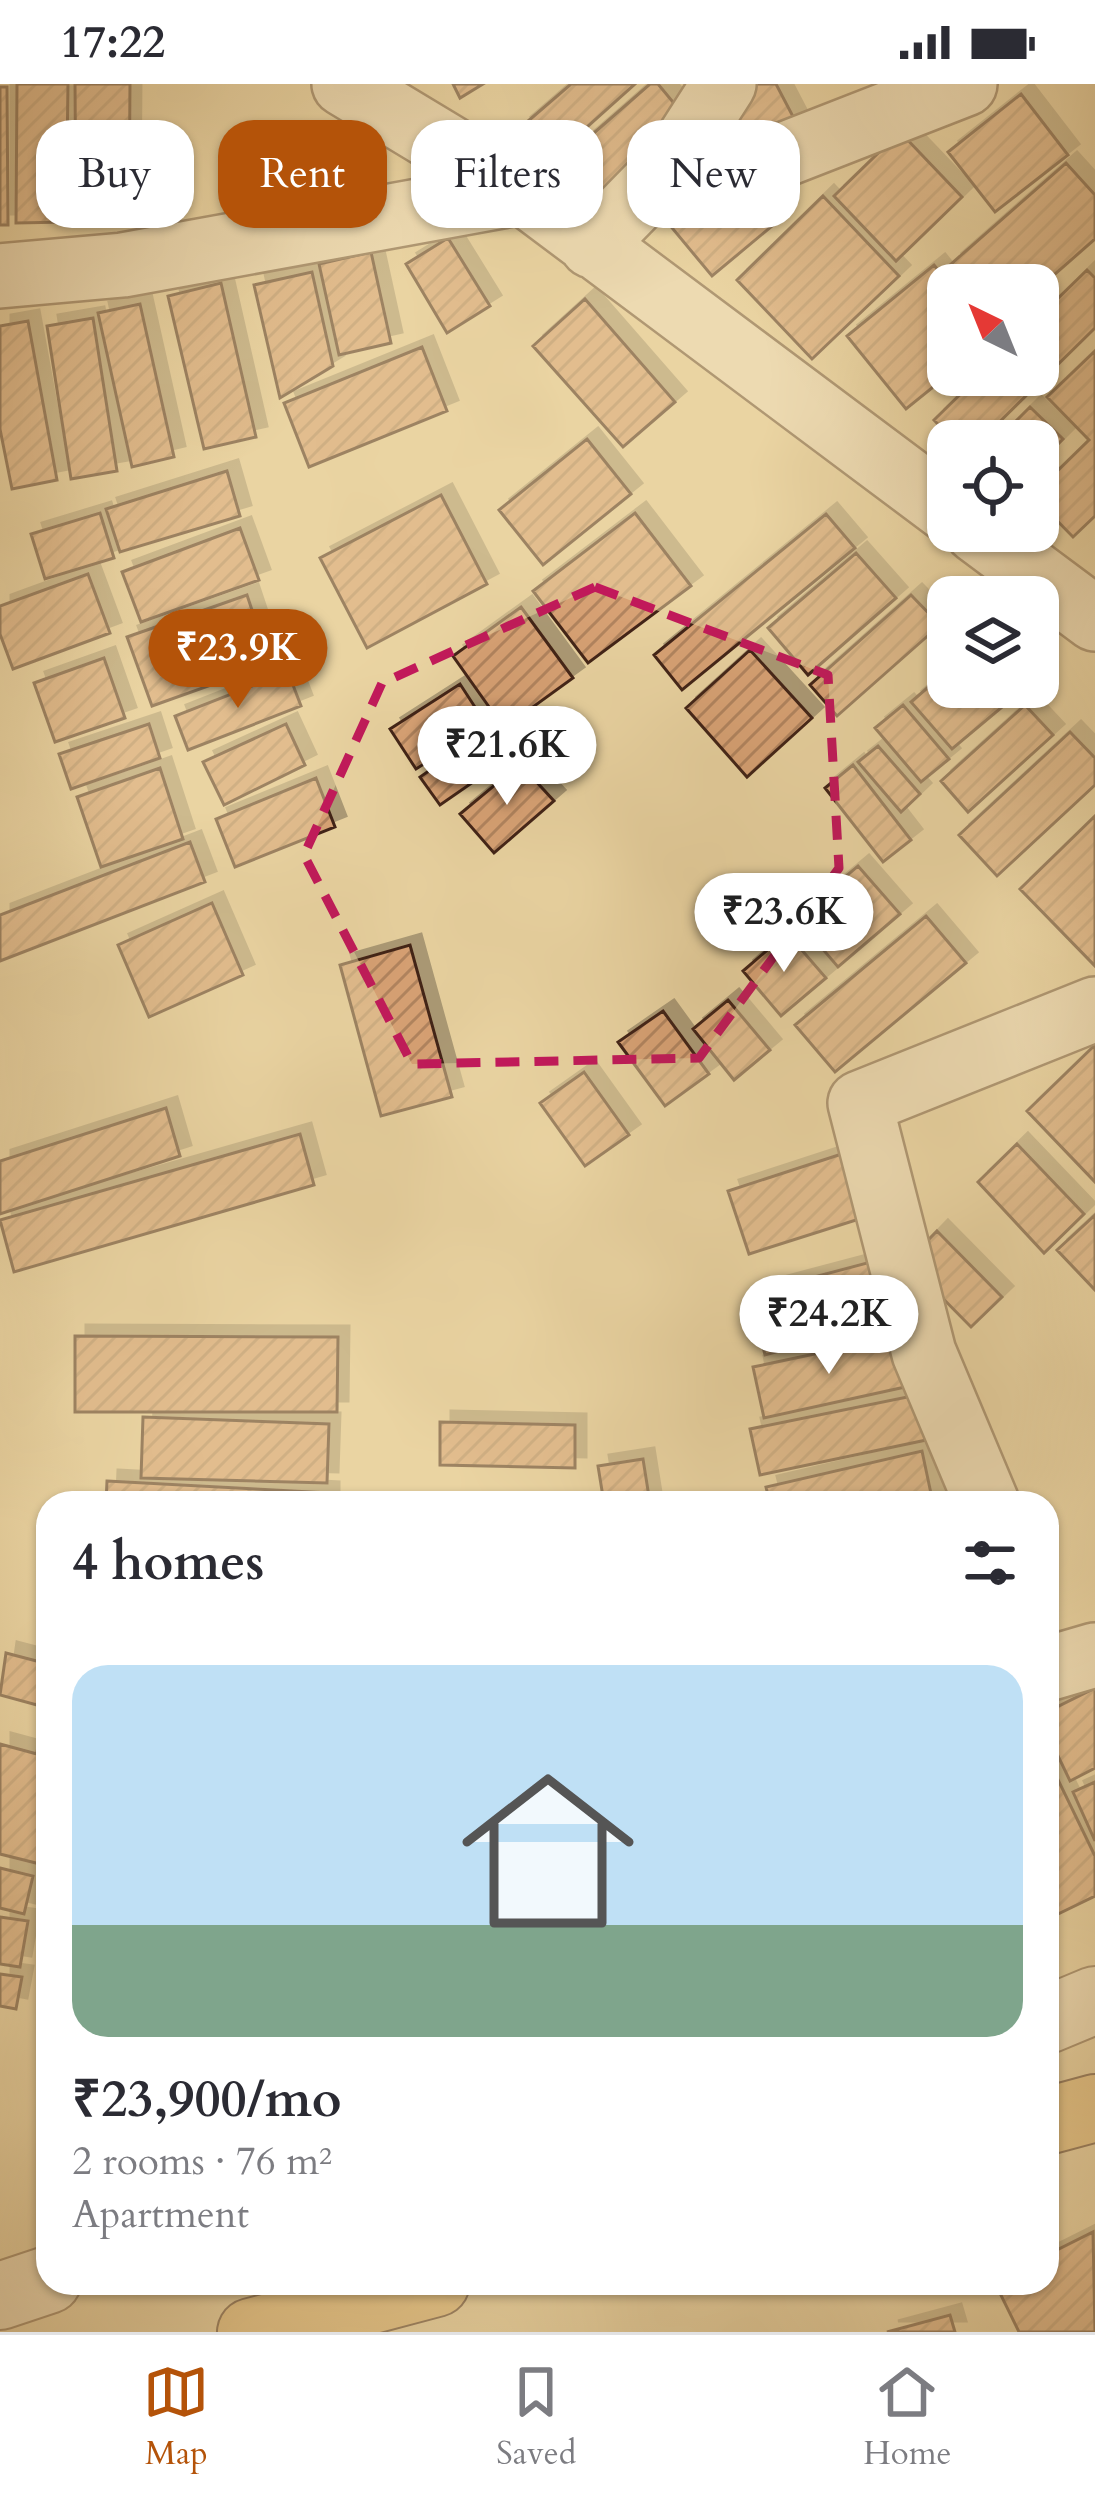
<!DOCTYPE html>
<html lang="en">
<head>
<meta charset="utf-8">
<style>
	body { margin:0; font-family:Cardo,serif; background:#f2f2f3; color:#2b2b33; height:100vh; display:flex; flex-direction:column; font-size:45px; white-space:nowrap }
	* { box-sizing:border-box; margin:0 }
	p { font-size:39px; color:#7c7c81 }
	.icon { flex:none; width:66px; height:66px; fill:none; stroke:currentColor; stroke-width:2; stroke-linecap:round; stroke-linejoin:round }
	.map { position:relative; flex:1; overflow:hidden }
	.panel { position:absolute; left:36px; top:1407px; width:1023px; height:804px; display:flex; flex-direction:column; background:#fff; border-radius:36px; box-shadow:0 3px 9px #0004 }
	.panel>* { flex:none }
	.top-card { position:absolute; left:36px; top:36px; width:1023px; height:108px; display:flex; gap:24px }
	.needle { width:78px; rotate:317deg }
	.tools { position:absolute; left:927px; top:180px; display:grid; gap:24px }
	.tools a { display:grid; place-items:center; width:132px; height:132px; border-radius:24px; background:#fff; box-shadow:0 3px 9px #0004; font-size:60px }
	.price { position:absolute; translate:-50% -102px; padding:0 27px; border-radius:42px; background:#fff; color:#222; font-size:39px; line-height:78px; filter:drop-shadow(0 3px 6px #0008) }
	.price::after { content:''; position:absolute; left:50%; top:72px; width:36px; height:27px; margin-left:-18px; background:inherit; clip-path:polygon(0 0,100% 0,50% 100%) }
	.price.on { background:#b45309; color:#fff }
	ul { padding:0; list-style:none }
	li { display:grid; align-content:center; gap:24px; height:636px; padding:0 36px }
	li+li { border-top:3px solid #e1e1e2 }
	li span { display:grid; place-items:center; height:372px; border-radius:36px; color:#555 }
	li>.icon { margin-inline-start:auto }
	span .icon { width:216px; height:216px; fill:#fffc; stroke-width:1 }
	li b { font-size:51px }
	h2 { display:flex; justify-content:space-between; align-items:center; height:144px; padding:0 36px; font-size:51px }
	.pill { padding:0 42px; border-radius:36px; background:#fff; box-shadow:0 3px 9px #0004; font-size:42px; line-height:108px }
	.pill.on { background:#b45309; color:#fff }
	.status { display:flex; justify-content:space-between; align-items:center; height:84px; padding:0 60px; background:#fff; direction:ltr }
	.status svg { height:33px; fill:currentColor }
	.dock { display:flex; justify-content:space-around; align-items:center; height:168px; border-top:3px solid #e1e1e2; background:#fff; font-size:33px; color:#7c7c81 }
	.dock a { display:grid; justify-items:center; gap:6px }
	.dock .on { color:#b45309 }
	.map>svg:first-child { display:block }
	.building { fill:url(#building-hatch); stroke:#412419; stroke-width:3; filter:url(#shadow) }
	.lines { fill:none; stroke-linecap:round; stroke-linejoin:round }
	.minor-casing { stroke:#6b503b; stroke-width:68 }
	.tertiary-casing { stroke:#6b503b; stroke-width:70 }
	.trunk-casing { stroke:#412419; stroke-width:70 }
	.minor { stroke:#f1e3c3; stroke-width:63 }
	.tertiary { stroke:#f1e3c3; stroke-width:66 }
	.trunk { stroke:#e5ba71; stroke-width:66 }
	.marked { fill:none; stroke:#c2185b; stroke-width:9; stroke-dasharray:24 15; stroke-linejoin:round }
</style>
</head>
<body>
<div class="status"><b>17:22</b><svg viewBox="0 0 49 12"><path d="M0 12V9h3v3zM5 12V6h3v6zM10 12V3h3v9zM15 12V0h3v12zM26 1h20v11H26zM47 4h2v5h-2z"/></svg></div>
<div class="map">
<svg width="1095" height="2248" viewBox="0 0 1095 2248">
	<defs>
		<pattern id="building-hatch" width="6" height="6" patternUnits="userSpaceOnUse" patternTransform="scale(3)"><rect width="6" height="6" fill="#d9a376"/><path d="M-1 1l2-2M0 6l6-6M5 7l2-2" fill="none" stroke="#b28560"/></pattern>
		<filter id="shadow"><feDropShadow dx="11" dy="-11" stdDeviation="0" flood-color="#0004"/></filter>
	</defs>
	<rect width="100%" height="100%" fill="#ead4a2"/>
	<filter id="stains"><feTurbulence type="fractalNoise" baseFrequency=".00167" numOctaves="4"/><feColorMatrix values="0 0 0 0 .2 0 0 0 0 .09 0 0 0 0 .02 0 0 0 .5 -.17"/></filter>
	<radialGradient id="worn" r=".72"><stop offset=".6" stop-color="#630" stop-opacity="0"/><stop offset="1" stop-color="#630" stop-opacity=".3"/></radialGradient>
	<!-- building -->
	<path class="building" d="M 17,0 L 68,0 L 66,138 L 16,139 Z
		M 75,0 L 130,0 L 129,140 L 76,141 Z
		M 453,0 L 483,0 L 460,14 Z
		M 571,0 L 635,0 L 549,77 L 520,44 Z
		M 650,0 L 658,0 L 692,41 L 603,121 L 563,76 Z
		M 735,0 L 776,0 L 799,44 L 745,66 L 719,42 Z
		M 0,3 L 7,3 L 8,141 L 0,141 Z
		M 1021,10 L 1068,71 L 995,128 L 948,68 Z
		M 900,48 L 962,113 L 896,177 L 834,112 Z
		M 740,79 L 784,132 L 712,192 L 668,139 Z
		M 1066,79 L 1095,111 L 1095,155 L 1038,205 L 970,201 L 951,180 Z
		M 823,112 L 899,192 L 812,275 L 737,196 Z
		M 448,154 L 490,222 L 447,249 L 406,180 Z
		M 371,168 L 391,259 L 339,271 L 319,180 Z
		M 934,181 L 950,201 L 948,291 L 906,325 L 847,252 Z
		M 1087,186 L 1095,194 L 1095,244 L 980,357 L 954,357 L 934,336 L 980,291 L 1038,291 L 1038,234 Z
		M 312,188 L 333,282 L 280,314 L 254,201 Z
		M 221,199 L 256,353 L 204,365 L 168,212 Z
		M 585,215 L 675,318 L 623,363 L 533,262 Z
		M 140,220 L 174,373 L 132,383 L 98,229 Z
		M 93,234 L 117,387 L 71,395 L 47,242 Z
		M 28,237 L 57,396 L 12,405 L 0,345 L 0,242 Z
		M 422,263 L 447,327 L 309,383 L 284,319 Z
		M 1095,267 L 1095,432 L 1073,453 L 1038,417 L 1038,406 L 1089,356 L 1047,313 Z
		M 1030,323 L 1063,355 L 1038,380 L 1038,357 L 996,357 Z
		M 587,355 L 631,410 L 543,481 L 499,426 Z
		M 227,387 L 240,432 L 120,468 L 106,425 Z
		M 441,411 L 487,500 L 367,564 L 320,474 Z
		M 100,429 L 114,474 L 45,495 L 31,450 Z
		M 635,429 L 691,502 L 588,579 L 533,507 Z
		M 826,430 L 855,464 L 682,606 L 654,571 Z
		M 240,444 L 259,496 L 141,538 L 122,488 Z
		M 856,469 L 896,514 L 808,591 L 768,544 Z
		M 88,490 L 110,549 L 13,585 L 0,550 L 0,522 Z
		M 247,511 L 270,580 L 152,622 L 127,553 Z
		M 911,511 L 940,541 L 837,632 L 810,601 Z
		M 521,523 L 573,594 L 504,644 L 453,572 Z
		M 750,566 L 812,634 L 747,693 L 686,624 Z
		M 104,574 L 125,634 L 55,658 L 34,599 Z
		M 948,586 L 948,603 L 995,603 L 1008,618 L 952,665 L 911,618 Z
		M 288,588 L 301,622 L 188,666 L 175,632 Z
		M 460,600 L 486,640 L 416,685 L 390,645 Z
		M 903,621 L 949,675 L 921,698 L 875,644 Z
		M 1025,621 L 1053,651 L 968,728 L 941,697 Z
		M 149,640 L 160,674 L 71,705 L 59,670 Z
		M 286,640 L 305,681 L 224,721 L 203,678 Z
		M 495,641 L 515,669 L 440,721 L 420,693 Z
		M 1070,648 L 1095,674 L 1095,701 L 997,792 L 959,751 Z
		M 878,662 L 920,710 L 901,728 L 858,678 Z
		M 520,680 L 554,717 L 494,769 L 460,730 Z
		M 853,681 L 911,756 L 883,778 L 825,704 Z
		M 160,684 L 183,755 L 101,783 L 77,713 Z
		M 316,694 L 335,743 L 235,783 L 216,735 Z
		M 1095,732 L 1095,882 L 1020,805 Z
		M 190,758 L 205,798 L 0,877 L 0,831 Z
		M 858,782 L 900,830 L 838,883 L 796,834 Z
		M 212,819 L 243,891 L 149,933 L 118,861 Z
		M 926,832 L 966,879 L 835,988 L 795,941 Z
		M 787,849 L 826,894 L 781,932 L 743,887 Z
		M 410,861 L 452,1013 L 381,1032 L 340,881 Z
		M 728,916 L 770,966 L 734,996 L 693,945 Z
		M 663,927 L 709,990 L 665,1022 L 618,958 Z
		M 1095,961 L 1095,1098 L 1027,1027 Z
		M 584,988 L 629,1051 L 585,1082 L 540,1019 Z
		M 166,1024 L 180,1072 L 0,1130 L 0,1077 Z
		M 300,1050 L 314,1101 L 14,1188 L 0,1136 Z
		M 1017,1060 L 1084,1130 L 1044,1169 L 978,1098 Z
		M 854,1066 L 875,1130 L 749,1170 L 728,1107 Z
		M 1095,1131 L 1095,1206 L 1057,1166 Z
		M 937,1147 L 1002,1213 L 971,1243 L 907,1178 Z
		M 882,1175 L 897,1236 L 765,1271 L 750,1210 Z
		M 75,1252 L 338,1253 L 337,1328 L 75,1328 Z
		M 895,1253 L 905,1303 L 764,1334 L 753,1283 Z
		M 922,1310 L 931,1355 L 760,1391 L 750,1345 Z
		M 143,1333 L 329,1340 L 327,1399 L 141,1394 Z
		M 440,1338 L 575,1341 L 575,1384 L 440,1381 Z
		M 922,1367 L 933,1419 L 770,1419 L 766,1403 Z
		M 643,1375 L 650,1419 L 604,1419 L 598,1382 Z
		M 107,1397 L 328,1409 L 328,1419 L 106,1419 Z
		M 6,1569 L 48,1580 L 48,1624 L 0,1611 Z
		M 1095,1604 L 1095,1684 L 1070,1697 L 1047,1649 L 1047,1628 Z
		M 45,1630 L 48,1630 L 48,1671 L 37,1668 Z
		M 0,1660 L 48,1673 L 48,1782 L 0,1770 Z
		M 1047,1673 L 1095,1772 L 1095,1812 L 1058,1830 L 1047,1807 Z
		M 1095,1698 L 1095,1757 L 1073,1708 Z
		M 0,1784 L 33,1792 L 24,1830 L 0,1824 Z
		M 0,1833 L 28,1837 L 20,1883 L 0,1880 Z
		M 0,1890 L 22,1893 L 16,1925 L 0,1922 Z
		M 1093,2148 L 1095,2248 L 1019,2248 L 995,2199 L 1047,2199 L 1047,2171 Z
		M 950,2231 L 955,2248 L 887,2248 Z"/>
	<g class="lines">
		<defs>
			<path id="minor" d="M 344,0 L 523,108 L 948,426
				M 674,78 L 783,71 L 965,0
				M 592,162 L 674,78 L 724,0
				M 0,192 L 123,181 L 523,108
				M 977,447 L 1095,535
				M 987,1419 L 924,1269 L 860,1019 L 1095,925
				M 1047,1585 L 1095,1571"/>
			<path id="tertiary" d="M 1047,1936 L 1095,1916
				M 0,2212 L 48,2196"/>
			<path id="trunk" d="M 1047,2037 L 1095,2024
				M 251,2248 L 436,2199"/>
		</defs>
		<!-- minor casing -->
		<use href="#minor" class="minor-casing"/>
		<!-- tertiary casing -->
		<use href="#tertiary" class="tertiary-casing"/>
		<!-- trunk casing -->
		<use href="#trunk" class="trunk-casing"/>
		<!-- minor -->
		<use href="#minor" class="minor"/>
		<!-- tertiary -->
		<use href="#tertiary" class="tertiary"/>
		<!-- trunk -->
		<use href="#trunk" class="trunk"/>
	</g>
	<!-- marked area -->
	<path d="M0 0H1095V2248H0ZM 595,503 L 828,591 L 839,784 L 699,974 L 412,980 L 304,771 L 382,599 Z" fill="#ead4a2" fill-opacity=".55" fill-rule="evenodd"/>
	<path class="marked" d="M 595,503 L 828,591 L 839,784 L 699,974 L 412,980 L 304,771 L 382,599 Z"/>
	<rect width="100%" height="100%" filter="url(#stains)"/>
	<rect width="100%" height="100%" fill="url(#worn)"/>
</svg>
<div class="tools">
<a><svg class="needle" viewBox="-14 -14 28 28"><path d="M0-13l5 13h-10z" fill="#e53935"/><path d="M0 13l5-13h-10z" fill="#7c7c81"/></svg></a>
<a><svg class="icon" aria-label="locate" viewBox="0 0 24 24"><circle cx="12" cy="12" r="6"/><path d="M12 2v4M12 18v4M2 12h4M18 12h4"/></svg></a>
<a><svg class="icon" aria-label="layers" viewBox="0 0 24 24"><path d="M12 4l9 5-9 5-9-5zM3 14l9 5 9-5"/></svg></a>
</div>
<b class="price on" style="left:238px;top:627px">₹23.9K</b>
<b class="price" style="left:507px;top:724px">₹21.6K</b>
<b class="price" style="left:784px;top:891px">₹23.6K</b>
<b class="price" style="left:829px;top:1293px">₹24.2K</b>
<div class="top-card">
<a class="pill">Buy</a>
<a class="pill on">Rent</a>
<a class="pill">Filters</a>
<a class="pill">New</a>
</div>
<section class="panel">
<h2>4 homes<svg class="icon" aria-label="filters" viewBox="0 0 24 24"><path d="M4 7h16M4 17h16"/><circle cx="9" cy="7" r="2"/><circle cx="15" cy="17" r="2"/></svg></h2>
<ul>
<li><span style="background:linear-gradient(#bfe0f5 70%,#7fa58c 0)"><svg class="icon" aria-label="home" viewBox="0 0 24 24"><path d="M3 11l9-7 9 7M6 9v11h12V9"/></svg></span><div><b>₹23,900/mo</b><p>2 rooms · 76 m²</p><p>Apartment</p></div></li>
</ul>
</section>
</div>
<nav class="dock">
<a class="on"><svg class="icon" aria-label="map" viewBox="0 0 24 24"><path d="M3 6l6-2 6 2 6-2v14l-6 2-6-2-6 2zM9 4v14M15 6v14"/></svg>Map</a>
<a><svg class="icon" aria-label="saved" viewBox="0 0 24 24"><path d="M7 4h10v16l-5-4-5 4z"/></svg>Saved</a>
<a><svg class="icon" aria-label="home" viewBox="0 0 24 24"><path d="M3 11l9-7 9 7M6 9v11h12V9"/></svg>Home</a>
</nav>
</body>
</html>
